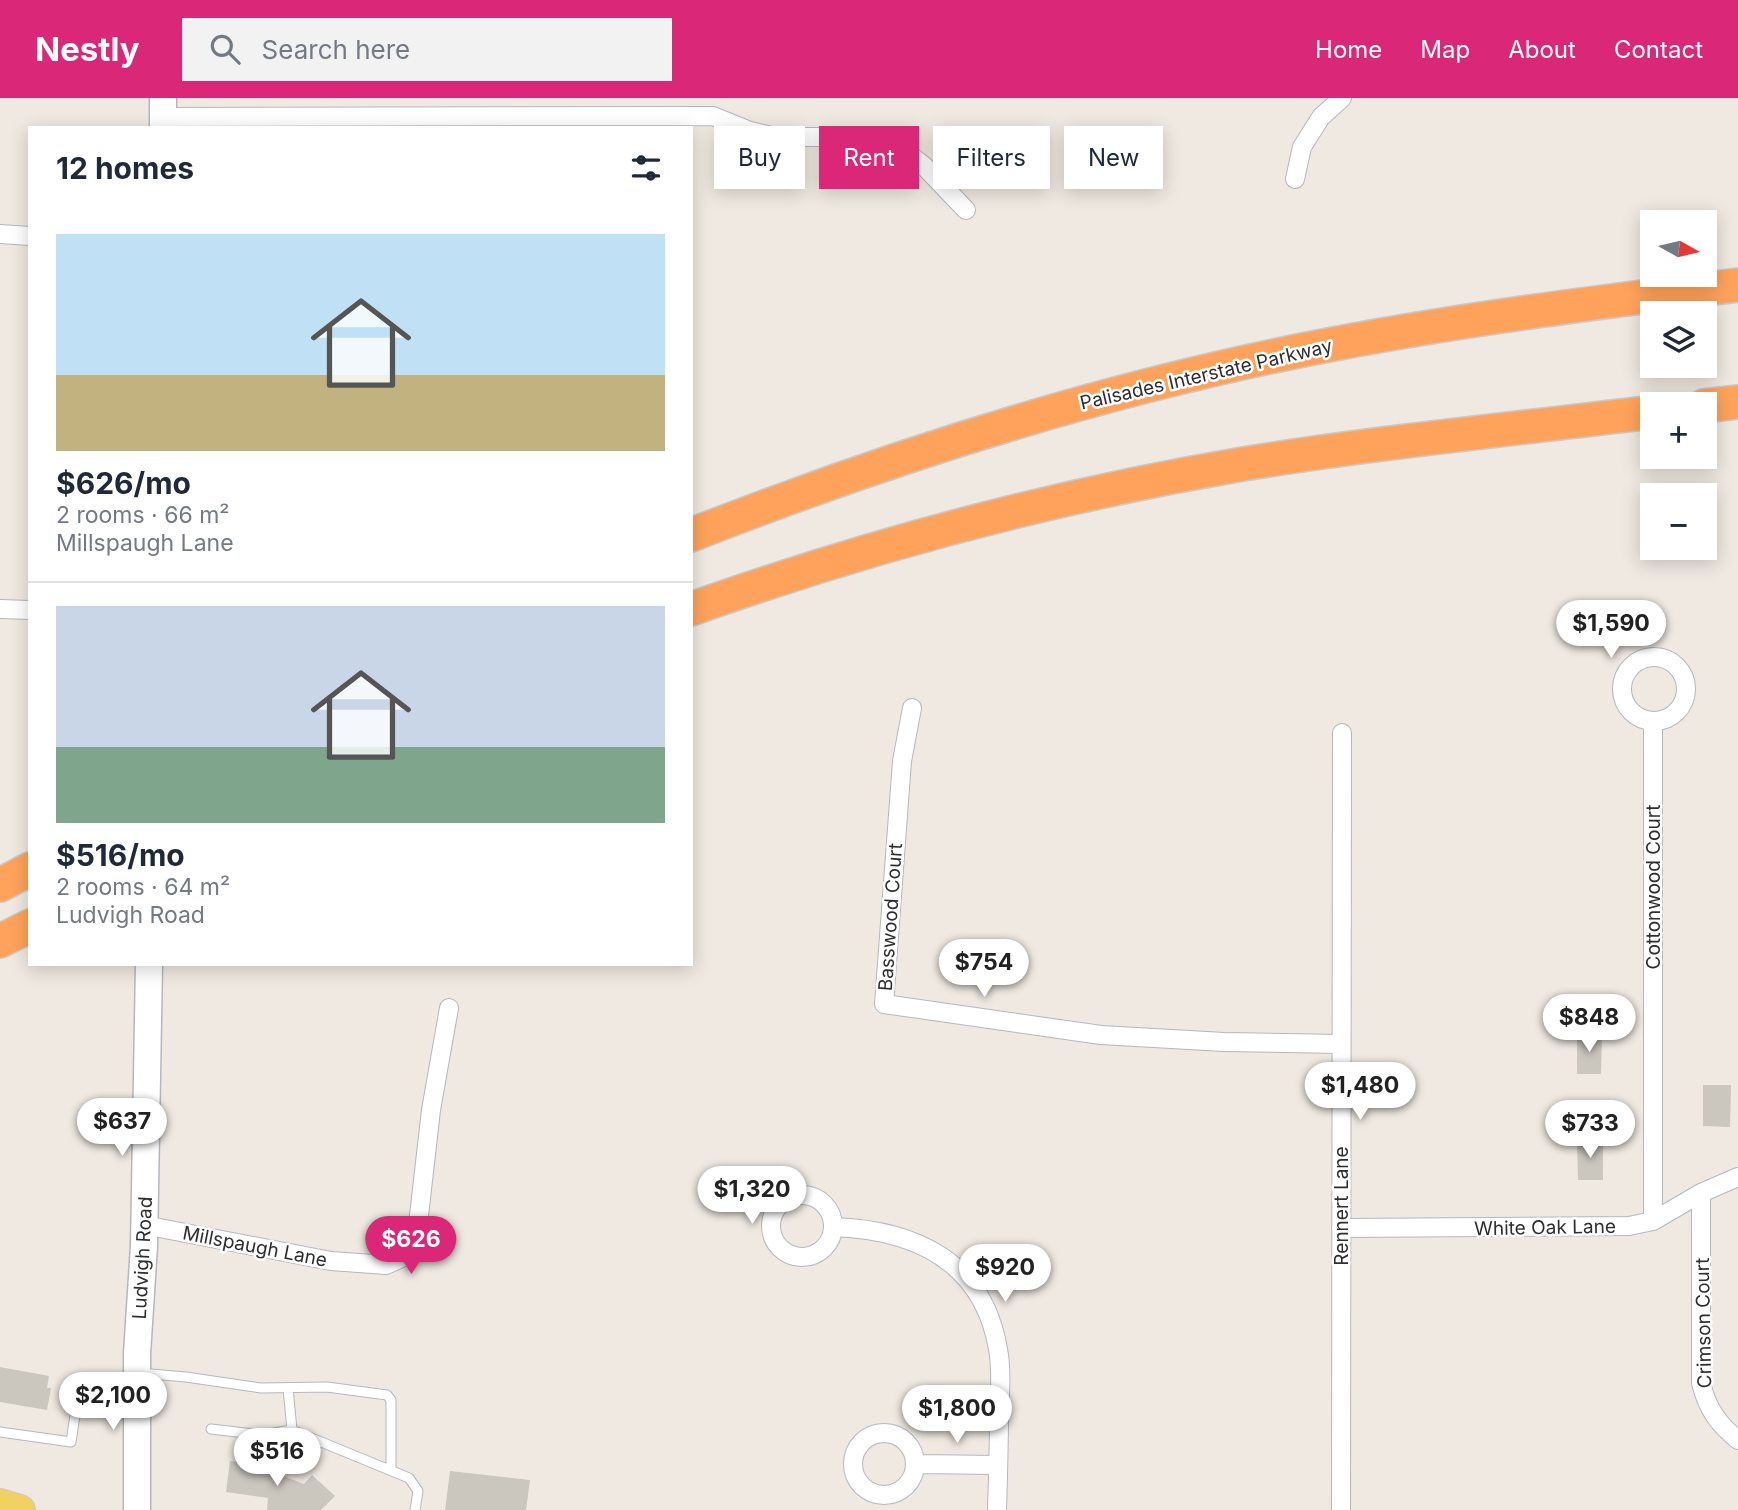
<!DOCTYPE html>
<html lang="en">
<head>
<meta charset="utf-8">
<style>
	body { margin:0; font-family:Inter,sans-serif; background:#f2f2f3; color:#1f2937; height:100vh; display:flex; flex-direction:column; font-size:26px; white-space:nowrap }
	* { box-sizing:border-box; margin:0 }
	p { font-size:23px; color:#747a83 }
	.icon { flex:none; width:38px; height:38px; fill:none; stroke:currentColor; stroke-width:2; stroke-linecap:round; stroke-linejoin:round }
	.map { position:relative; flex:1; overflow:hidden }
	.sheet { position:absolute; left:28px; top:28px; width:665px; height:840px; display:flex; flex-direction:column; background:#fff; border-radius:0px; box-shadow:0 4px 18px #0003 }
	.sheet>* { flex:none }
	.banner { position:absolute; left:714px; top:28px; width:665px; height:63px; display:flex; gap:14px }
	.needle { width:46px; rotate:98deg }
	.controls { position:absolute; left:1640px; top:112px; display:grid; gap:14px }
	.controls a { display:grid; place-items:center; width:77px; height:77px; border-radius:0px; background:#fff; box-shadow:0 4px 18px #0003; font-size:35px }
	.price { position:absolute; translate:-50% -60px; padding:0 16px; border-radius:24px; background:#fff; color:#222; font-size:23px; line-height:46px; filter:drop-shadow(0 2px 4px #0008) }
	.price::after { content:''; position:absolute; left:50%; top:42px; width:21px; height:16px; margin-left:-10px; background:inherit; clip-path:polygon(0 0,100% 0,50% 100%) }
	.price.on { background:#db2777; color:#fff }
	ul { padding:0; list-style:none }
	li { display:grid; align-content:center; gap:14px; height:371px; padding:0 28px }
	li+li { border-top:2px solid #e0e1e3 }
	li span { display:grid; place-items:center; height:217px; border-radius:0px; color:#555 }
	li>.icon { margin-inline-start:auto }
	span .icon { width:126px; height:126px; fill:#fffc; stroke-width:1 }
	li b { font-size:30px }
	h2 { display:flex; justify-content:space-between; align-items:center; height:84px; padding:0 28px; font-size:30px }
	.pill { padding:0 24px; border-radius:0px; background:#fff; box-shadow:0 4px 18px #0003; font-size:24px; line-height:63px }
	.pill.on { background:#db2777; color:#fff }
	header { display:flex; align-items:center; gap:42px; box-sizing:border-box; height:98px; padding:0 35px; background:#db2777; color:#fff }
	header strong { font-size:33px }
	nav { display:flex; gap:38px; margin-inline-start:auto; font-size:24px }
	.search { width:490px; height:63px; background:#f2f2f3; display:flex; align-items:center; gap:18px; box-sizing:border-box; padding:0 24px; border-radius:0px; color:#747a83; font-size:26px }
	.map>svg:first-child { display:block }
	.building { fill:#cbc7bf }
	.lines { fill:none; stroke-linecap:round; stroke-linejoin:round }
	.lane-casing { stroke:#b4b7c1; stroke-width:11 }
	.street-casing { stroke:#b4b7c1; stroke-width:20 }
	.secondary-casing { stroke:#b4b7c1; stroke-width:29 }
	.primary-casing { stroke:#c9c9c9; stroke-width:32 }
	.highway-casing { stroke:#c9c9c9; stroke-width:36 }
	.lane { stroke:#fff; stroke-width:9 }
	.street { stroke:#fff; stroke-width:18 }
	.secondary { stroke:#fff; stroke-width:26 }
	.primary { stroke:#f2d163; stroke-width:30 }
	.highway { stroke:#ffa35c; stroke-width:33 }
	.labels { text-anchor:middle; stroke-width:5; stroke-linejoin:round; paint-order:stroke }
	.street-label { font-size:19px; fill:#2e2e2e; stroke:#fff }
</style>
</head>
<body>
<header>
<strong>Nestly</strong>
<div class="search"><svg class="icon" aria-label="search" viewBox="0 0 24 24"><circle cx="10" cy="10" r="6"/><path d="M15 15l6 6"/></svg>Search here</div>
<nav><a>Home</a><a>Map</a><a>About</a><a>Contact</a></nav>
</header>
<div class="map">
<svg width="1738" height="1412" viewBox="0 0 1738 1412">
	<rect width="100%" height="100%" fill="#efe9e1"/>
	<!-- building -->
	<path class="building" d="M 1577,937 L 1602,937 L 1601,976 L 1577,976 Z
		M 1703,987 L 1731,987 L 1730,1029 L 1703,1028 Z
		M 1577,1042 L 1603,1042 L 1603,1082 L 1578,1082 Z
		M 0,1269 L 49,1278 L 47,1290 L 51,1290 L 47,1312 L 0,1304 Z
		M 230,1363 L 262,1367 L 262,1370 L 304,1386 L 312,1377 L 335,1398 L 321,1412 L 267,1412 L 268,1400 L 226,1394 Z
		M 450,1373 L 530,1382 L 526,1412 L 445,1412 Z"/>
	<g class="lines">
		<defs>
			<path id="lane" d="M 139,1275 L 186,1279 L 261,1290 L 327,1289 L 387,1297 L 391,1302 L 391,1372
				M 288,1290 L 292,1332
				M 211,1331 L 262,1337 L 292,1332 L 409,1380 L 418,1393 L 415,1412
				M 0,1334 L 71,1344 L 77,1304 L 91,1293 L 135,1301"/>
			<path id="street" d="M 163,19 L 713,18 L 750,33 L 775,39 L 875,39 L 903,51 L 924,68 L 966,112
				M 1295,81 L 1302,49 L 1321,19 L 1342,0
				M 0,136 L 30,138
				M 0,511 L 30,512
				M1622 591a32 32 0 1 1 64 0a32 32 0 1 1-64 0Z
				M 912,610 L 902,663 L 884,906 L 1101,937 L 1224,944 L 1341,946
				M 1653,623 L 1653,1123
				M 1701,1095 L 1701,1285 C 1707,1310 1718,1326 1738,1342
				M771 1128a31 31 0 1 1 62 0a31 31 0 1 1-62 0Z
				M 144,1127 L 331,1163 L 386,1167 L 406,1158 L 417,1135 L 431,1012 L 449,910
				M 834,1129 C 915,1132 983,1163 998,1251 C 1002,1272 1000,1294 999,1315 C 999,1348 998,1380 997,1412
				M 1341,1130 L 1629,1128 L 1653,1123 L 1701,1095 L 1738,1079
				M853 1366a31 31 0 1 1 62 0a31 31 0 1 1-62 0Z
				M 916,1366 L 998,1367
				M 1341,1412 L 1342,635"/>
			<path id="secondary" d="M 163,0 L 163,30
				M 137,1412 L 137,1256 L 144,1148 L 149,866"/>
			<path id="primary" d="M 0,1406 L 20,1412"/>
			<path id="highway" d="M 1704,308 L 1738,304
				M 691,437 C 890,359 1094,294 1303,252 C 1447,223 1592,205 1738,187
				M 691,511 C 871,447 1055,398 1243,366 C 1378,344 1516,331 1652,314
				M 0,787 L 30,771
				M 0,843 L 30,828"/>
		</defs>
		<!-- lane casing -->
		<use href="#lane" class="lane-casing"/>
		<!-- street casing -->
		<use href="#street" class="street-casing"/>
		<!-- secondary casing -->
		<use href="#secondary" class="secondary-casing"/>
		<!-- primary casing -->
		<use href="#primary" class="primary-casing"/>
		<!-- highway casing -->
		<use href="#highway" class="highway-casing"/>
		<!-- lane -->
		<use href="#lane" class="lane"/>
		<!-- street -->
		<use href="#street" class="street"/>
		<!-- secondary -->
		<use href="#secondary" class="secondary"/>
		<!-- primary -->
		<use href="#primary" class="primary"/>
		<!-- highway -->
		<use href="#highway" class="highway"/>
	</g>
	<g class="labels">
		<!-- street labels -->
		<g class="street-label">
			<text transform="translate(1206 276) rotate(-13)" y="7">Palisades Interstate Parkway</text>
			<text transform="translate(1653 789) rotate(-90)" y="7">Cottonwood Court</text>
			<text transform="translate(890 819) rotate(-86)" y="7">Basswood Court</text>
			<text transform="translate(1341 1108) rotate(-90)" y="7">Rennert Lane</text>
			<text transform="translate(1545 1129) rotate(-1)" y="7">White Oak Lane</text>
			<text transform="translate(255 1148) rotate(11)" y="7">Millspaugh Lane</text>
			<text transform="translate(142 1160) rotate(-87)" y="7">Ludvigh Road</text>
			<text transform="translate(1703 1225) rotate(-91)" y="7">Crimson Court</text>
		</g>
	</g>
</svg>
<div class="controls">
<a><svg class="needle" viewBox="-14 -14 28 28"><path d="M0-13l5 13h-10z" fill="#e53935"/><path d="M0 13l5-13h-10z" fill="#747a83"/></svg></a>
<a><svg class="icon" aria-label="layers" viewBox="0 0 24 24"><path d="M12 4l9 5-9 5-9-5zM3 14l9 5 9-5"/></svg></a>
<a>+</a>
<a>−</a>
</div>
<b class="price" style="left:1611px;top:562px">$1,590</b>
<b class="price" style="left:984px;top:901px">$754</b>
<b class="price" style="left:1589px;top:956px">$848</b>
<b class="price" style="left:1360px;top:1024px">$1,480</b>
<b class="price" style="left:122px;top:1060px">$637</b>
<b class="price" style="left:1590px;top:1062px">$733</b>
<b class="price" style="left:752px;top:1128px">$1,320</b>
<b class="price on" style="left:411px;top:1178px">$626</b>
<b class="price" style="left:1005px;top:1206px">$920</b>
<b class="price" style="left:113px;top:1334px">$2,100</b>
<b class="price" style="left:957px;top:1347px">$1,800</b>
<b class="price" style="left:277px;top:1390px">$516</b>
<div class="banner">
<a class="pill">Buy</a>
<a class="pill on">Rent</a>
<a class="pill">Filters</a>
<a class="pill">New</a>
</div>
<section class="sheet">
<h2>12 homes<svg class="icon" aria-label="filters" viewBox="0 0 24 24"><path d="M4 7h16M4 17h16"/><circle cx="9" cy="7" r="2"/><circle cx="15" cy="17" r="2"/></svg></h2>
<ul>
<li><span style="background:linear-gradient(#bfe0f5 65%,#c2b280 0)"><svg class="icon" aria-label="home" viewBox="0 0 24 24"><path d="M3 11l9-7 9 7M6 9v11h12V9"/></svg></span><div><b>$626/mo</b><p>2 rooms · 66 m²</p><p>Millspaugh Lane</p></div></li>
<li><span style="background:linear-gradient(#c9d6e8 65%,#7fa58c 0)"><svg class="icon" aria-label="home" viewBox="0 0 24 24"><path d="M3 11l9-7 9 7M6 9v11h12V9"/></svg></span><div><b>$516/mo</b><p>2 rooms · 64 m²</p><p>Ludvigh Road</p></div></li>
</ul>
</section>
</div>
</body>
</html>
